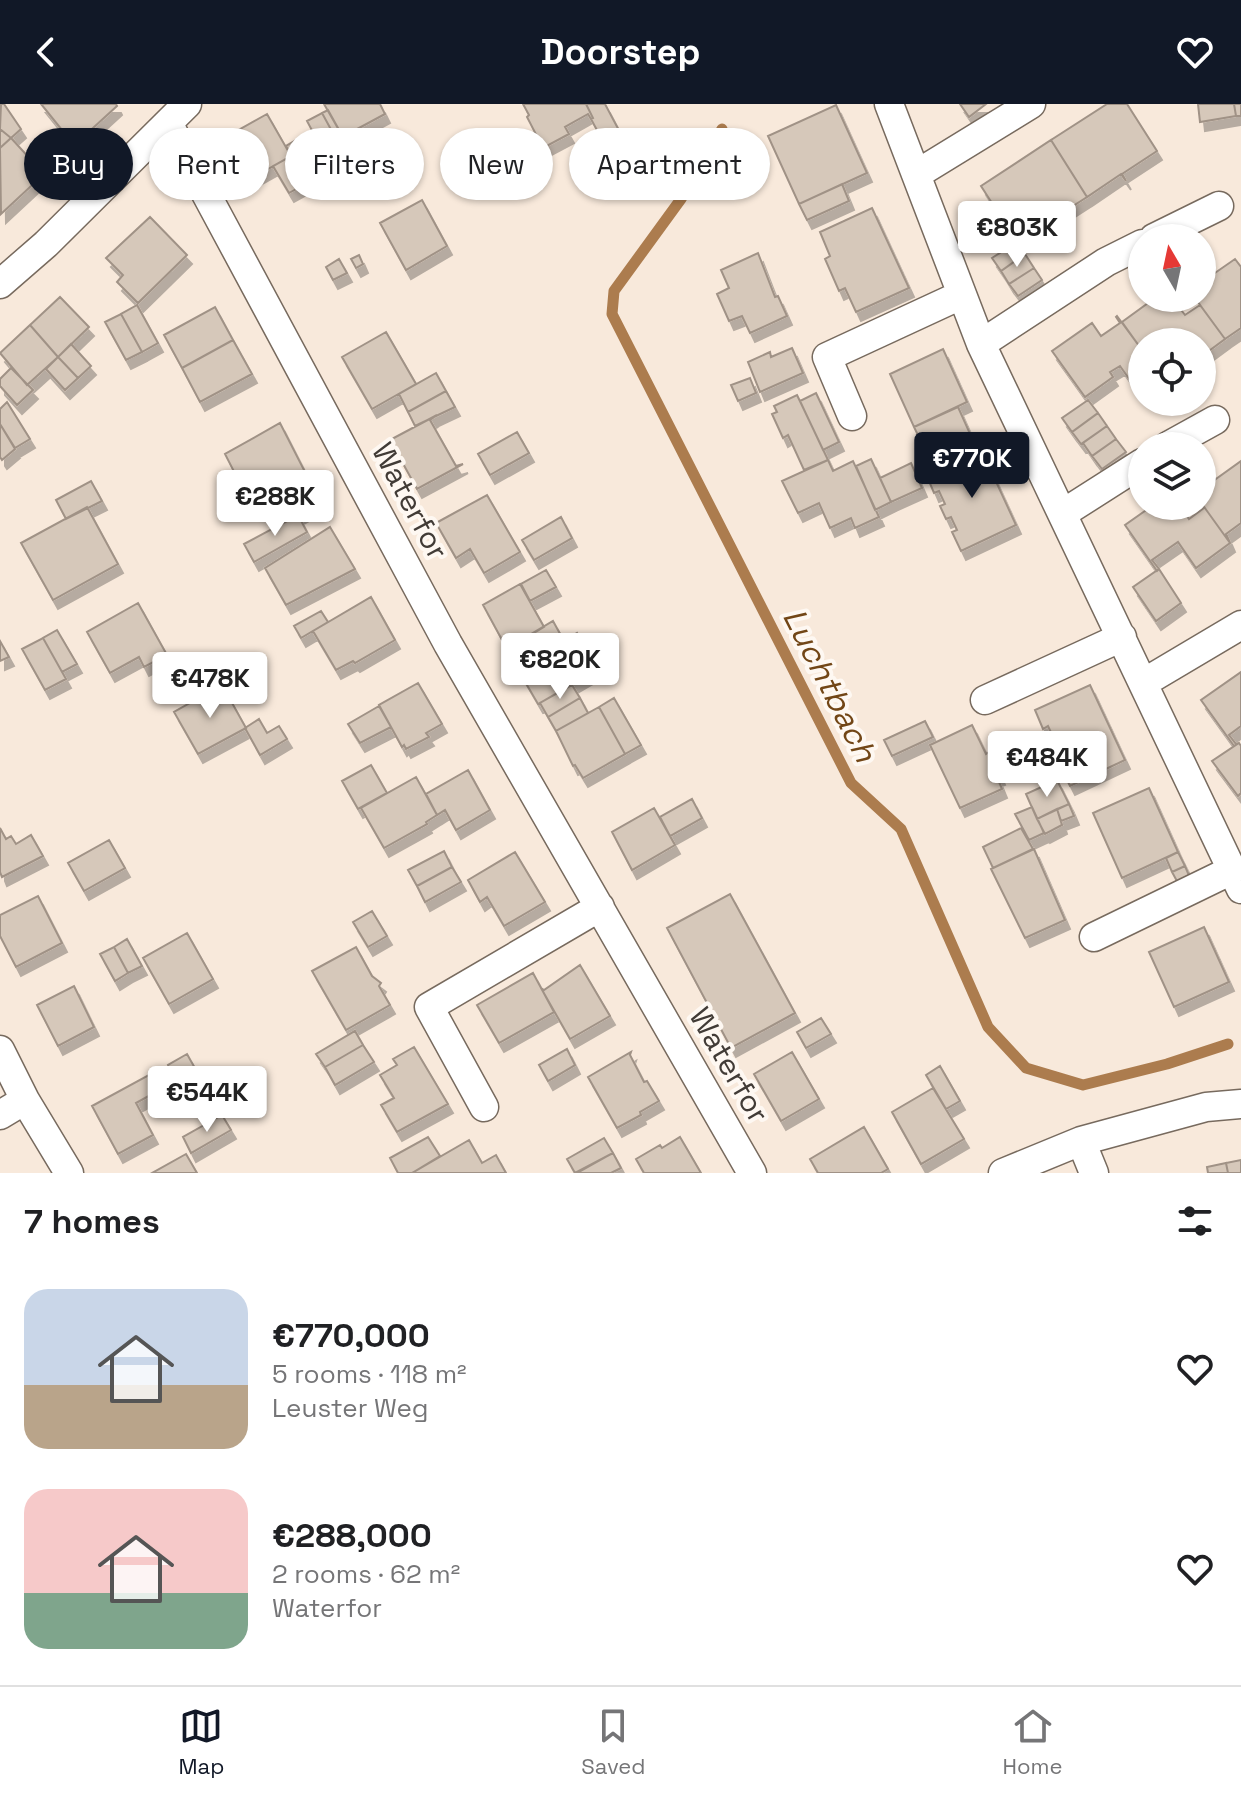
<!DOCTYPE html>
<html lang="en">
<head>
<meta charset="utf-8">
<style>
	body { margin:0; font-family:"Space Grotesk",sans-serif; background:#f2f2f2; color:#202124; height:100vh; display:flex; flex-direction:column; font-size:30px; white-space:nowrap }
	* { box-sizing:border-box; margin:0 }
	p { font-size:26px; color:#757577 }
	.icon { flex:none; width:44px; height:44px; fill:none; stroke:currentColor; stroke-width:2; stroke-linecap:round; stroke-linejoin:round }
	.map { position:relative; height:1069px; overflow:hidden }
	.details { display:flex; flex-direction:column; background:#fff; flex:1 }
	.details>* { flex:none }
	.banner { position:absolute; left:24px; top:24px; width:800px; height:72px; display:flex; gap:16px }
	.needle { width:52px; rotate:351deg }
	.tools { position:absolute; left:1128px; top:120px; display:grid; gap:16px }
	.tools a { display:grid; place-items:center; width:88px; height:88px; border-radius:50%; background:#fff; box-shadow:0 2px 6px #0004; font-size:40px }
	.price { position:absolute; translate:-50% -68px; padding:0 18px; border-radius:8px; background:#fff; color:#222; font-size:26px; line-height:52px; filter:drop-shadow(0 2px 4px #0008) }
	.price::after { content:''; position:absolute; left:50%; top:48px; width:24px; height:18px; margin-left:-12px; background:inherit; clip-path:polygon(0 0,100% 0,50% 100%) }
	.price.selected { background:#111827; color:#fff }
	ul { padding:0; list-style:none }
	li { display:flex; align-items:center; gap:24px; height:200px; padding:0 24px }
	li span { display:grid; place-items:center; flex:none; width:224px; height:160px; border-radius:24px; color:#555 }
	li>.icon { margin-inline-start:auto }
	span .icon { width:96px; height:96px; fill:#fffc; stroke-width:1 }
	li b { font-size:34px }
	h2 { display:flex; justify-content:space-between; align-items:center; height:96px; padding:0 24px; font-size:34px }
	.tag { padding:0 28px; border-radius:36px; background:#fff; box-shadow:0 2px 6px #0004; font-size:28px; line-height:72px }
	.tag.selected { background:#111827; color:#fff }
	header { display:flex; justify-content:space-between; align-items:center; height:104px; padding:0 24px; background:#111827; color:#fff; font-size:36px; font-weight:700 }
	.tabs { display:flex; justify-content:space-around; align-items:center; height:112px; border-top:2px solid #e0e0e0; background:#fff; font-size:22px; color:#757577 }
	.tabs a { display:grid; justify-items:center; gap:4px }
	.tabs .selected { color:#111827 }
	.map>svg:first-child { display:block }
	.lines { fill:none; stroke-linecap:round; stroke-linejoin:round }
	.stream { stroke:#ac7c4e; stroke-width:11 }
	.building { fill:#d6c8ba; stroke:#a09286; stroke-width:2; filter:url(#shadow) }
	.minor-casing { stroke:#776a5e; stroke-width:31 }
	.minor { stroke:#fff; stroke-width:28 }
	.labels { text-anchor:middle; stroke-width:8; stroke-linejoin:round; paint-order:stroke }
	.street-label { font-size:30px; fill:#413b36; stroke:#fef8f2 }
	.water-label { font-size:32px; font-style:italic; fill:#724616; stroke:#fef8f2 }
</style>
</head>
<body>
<header><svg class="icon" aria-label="back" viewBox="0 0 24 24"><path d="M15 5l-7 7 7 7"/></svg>Doorstep<svg class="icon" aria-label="heart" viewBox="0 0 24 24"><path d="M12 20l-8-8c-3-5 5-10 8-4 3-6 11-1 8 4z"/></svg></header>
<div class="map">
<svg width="1241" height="1069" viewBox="0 0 1241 1069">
	<defs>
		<filter id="shadow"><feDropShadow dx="5" dy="9" stdDeviation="0" flood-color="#0004"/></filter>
	</defs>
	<rect width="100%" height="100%" fill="#f8e9db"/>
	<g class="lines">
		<!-- stream -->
		<path class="stream" d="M 722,25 L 681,95 L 614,187 L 612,210 L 851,679 L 901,725 L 988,923 L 1026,964 L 1083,981 L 1167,960 L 1228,940"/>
	</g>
	<!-- building -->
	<path class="building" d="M 1,0 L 4,0 L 21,25 L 11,34 L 0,25 Z
		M 41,0 L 116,0 L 117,2 L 70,45 L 57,31 L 62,26 Z
		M 324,0 L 380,0 L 385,10 L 346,31 L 350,38 L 347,40 Z
		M 523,0 L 586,0 L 593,14 L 591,15 L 588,10 L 565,23 L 569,30 L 543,44 L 527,13 L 529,11 Z
		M 586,0 L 605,0 L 631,49 L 614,58 L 591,15 L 593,14 Z
		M 960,0 L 986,0 L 969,13 Z
		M 1107,0 L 1127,0 L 1157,47 L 1122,70 L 1126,77 L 1121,70 L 1087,93 L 1051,36 Z
		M 1198,0 L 1234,0 L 1236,12 L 1200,18 Z
		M 1234,0 L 1241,0 L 1241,12 L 1236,12 Z
		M 836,1 L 867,69 L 799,100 L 768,32 Z
		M 328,6 L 357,58 L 336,69 L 326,50 L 340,42 L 322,9 Z
		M 322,9 L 340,42 L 325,51 L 307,17 Z
		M 267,10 L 291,52 L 252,74 L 246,65 L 238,70 L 224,46 L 233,41 L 228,32 Z
		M 0,25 L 11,34 L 0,44 Z
		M 11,34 L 44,70 L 1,110 L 0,44 Z
		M 298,35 L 318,72 L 315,74 L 313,70 L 303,76 L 305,80 L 289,89 L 273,62 L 291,52 L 286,42 Z
		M 1051,36 L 1087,93 L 1053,115 L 1056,122 L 1052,116 L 1017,138 L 981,82 Z
		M 842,80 L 849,97 L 807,116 L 799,100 Z
		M 422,96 L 447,142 L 406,166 L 380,119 Z
		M 872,104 L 909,184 L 856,208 L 845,184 L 839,187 L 825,155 L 830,152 L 820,128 Z
		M 150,113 L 187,151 L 138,199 L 117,178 L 123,171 L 106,154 Z
		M 1017,138 L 1025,150 L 1001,167 L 992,154 Z
		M 758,149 L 775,193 L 778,192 L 787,212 L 750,229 L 742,212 L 729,217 L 717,190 L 729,184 L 721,166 Z
		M 1025,150 L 1034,164 L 1009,180 L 1001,167 Z
		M 359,151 L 363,160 L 356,164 L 351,155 Z
		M 339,155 L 347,169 L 333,176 L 326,163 Z
		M 1235,155 L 1241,163 L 1241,224 L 1225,235 L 1195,194 L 1202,194 L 1202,178 Z
		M 1034,164 L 1042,176 L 1018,192 L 1009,180 Z
		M 60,193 L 89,223 L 58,253 L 30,221 Z
		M 1155,194 L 1172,194 L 1185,211 L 1200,201 L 1225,235 L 1202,252 L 1202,238 L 1176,238 L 1173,234 L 1168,238 L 1142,238 L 1142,246 L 1122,218 Z
		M 137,201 L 158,239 L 142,248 L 121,210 Z
		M 215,203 L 233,236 L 182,264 L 164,231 Z
		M 121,210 L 142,248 L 126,256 L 105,218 Z
		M 1117,212 L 1142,246 L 1142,283 L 1137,286 L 1120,262 L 1110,268 L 1113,273 L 1085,293 L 1052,247 L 1092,219 L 1101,232 L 1120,219 L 1116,213 Z
		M 30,221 L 58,253 L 27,281 L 0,249 Z
		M 386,228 L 416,280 L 372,305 L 342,253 Z
		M 233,236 L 252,270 L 200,298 L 182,264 Z
		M 71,240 L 91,262 L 78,274 L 58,253 Z
		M 792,244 L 803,269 L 760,288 L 748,258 L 770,248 L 771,253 Z
		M 943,245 L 967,298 L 914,323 L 890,270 Z
		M 58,253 L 78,274 L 65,286 L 46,265 Z
		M 11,264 L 33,286 L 17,301 L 0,282 L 0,275 Z
		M 436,269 L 446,287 L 408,308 L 399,290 Z
		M 750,274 L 756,289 L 738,297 L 731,281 Z
		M 446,287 L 455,303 L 415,322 L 408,308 Z
		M 816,289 L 839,338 L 823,346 L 800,297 Z
		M 797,291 L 828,356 L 804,366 L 788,331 L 783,334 L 772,310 L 777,308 L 774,302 Z
		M 1088,296 L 1098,309 L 1072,328 L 1062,314 Z
		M 7,298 L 30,335 L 15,344 L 0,320 L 0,305 Z
		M 958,303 L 971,332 L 928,352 L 914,323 Z
		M 1098,309 L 1107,322 L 1081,340 L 1072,328 Z
		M 437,311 L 430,316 L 456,362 L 463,360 L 417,385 L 390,336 Z
		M 280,319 L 304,366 L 249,397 L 225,350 Z
		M 0,320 L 15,345 L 2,356 L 0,353 Z
		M 1107,322 L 1116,335 L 1092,352 L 1083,339 Z
		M 517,328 L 529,349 L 490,371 L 478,350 Z
		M 1116,335 L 1126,348 L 1102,365 L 1092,352 Z
		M 981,345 L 1016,421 L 961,447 L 952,428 L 957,426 L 951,413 L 946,415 L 940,402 L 945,400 L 939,387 L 934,389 L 926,370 Z
		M 871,355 L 891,398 L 875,406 L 856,362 Z
		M 828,356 L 833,367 L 853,357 L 879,413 L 855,424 L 851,414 L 830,424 L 819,399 L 798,409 L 782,377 Z
		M 1241,357 L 1241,419 L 1226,430 L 1230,439 L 1202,400 L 1202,385 Z
		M 911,359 L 922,384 L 891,398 L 880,374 Z
		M 304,366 L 321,398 L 297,412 L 280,380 Z
		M 91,377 L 102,397 L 66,415 L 56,396 Z
		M 285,388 L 297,412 L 272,425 L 259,403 Z
		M 487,391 L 520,448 L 484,469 L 470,445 L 456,454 L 436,419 Z
		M 1202,400 L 1230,439 L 1196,464 L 1178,438 L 1152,456 L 1159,465 L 1157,467 L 1125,421 L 1152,402 L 1180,402 L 1189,415 L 1204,404 Z
		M 87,403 L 118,460 L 53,496 L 21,439 Z
		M 298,411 L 307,428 L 254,458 L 244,440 Z
		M 561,413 L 572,434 L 534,456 L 522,436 Z
		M 330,423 L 355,465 L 286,501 L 265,464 Z
		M 1159,465 L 1181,499 L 1156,517 L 1133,483 Z
		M 546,466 L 556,483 L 530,497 L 521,480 Z
		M 520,480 L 544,523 L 507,545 L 483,501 Z
		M 371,493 L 395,536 L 355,559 L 353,557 L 336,566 L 313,527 Z
		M 138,499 L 167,551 L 144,563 L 139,553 L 110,569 L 87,528 Z
		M 321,507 L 328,518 L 301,534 L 294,522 Z
		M 553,517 L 564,537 L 577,529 L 586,545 L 593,547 L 602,563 L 538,600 L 506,545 Z
		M 57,526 L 77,560 L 62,568 L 43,534 Z
		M 43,534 L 66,575 L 45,586 L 22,545 Z
		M 0,537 L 9,553 L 0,557 Z
		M 1241,568 L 1241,622 L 1229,631 L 1236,640 L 1239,639 L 1234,642 L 1201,596 Z
		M 418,579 L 442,620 L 426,629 L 429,633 L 406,645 L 404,641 L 402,643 L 379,601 Z
		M 222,581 L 246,624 L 198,650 L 174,608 Z
		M 572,581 L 580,594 L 548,613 L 540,599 Z
		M 1090,581 L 1125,656 L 1070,682 L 1061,664 L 1066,662 L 1060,649 L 1055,651 L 1049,637 L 1054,635 L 1048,622 L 1043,625 L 1035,606 Z
		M 580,594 L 588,609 L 556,627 L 548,613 Z
		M 614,594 L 641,641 L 625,650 L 599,603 Z
		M 379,602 L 391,623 L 360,639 L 348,620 Z
		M 599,603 L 625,650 L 583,674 L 575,661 L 573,662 L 556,627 Z
		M 259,615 L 267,629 L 279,622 L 287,635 L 260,651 L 245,624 Z
		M 925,617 L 933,633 L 892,652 L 884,636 Z
		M 972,621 L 986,650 L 989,648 L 1000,672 L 997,673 L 1002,685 L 960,704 L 930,641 Z
		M 1239,639 L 1241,642 L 1241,689 L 1238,692 L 1212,657 Z
		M 371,661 L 387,689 L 358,705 L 342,677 Z
		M 468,666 L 490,706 L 456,726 L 445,706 L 437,711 L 426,690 Z
		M 416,673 L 437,711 L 426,718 L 427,720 L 384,744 L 361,704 Z
		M 1057,676 L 1069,700 L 1037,715 L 1026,690 Z
		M 1149,684 L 1178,748 L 1122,774 L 1093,709 Z
		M 692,695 L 702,714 L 670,732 L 660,713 Z
		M 1069,700 L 1074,712 L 1061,717 L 1057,705 Z
		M 1032,703 L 1044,729 L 1029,736 L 1015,710 Z
		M 654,704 L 675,741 L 632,766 L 612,728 Z
		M 1057,705 L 1062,721 L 1045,730 L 1037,715 Z
		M 0,724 L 6,735 L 11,732 L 16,740 L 31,731 L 43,752 L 2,773 L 0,768 Z
		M 1021,724 L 1033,745 L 993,764 L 983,743 Z
		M 109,736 L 125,764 L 84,787 L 68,759 Z
		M 1034,745 L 1065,816 L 1025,834 L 991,765 Z
		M 444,747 L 452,763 L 417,782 L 408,766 Z
		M 515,748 L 545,798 L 504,822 L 487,793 L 480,798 L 468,776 Z
		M 1178,748 L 1185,762 L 1172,768 L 1166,754 Z
		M 1185,762 L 1190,774 L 1178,779 L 1172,768 Z
		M 452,763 L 461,778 L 425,798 L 417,782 Z
		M 730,790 L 795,909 L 731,944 L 667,824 Z
		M 38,792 L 62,839 L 16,863 L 0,832 L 0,811 Z
		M 372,807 L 387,832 L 368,843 L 353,818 Z
		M 1204,823 L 1229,878 L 1174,903 L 1149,848 Z
		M 187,829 L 213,875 L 169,900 L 143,854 Z
		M 127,835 L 142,862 L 128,869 L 114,843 Z
		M 114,843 L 128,869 L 115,877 L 100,850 Z
		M 356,843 L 372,872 L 381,879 L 379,882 L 390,901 L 346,926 L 312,867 Z
		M 580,861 L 610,912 L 570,935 L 541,884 L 544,886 Z
		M 533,869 L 554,908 L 499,939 L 477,901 Z
		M 74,882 L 94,923 L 58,942 L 37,901 Z
		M 821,914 L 831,930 L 806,944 L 797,928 Z
		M 355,927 L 363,941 L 325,963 L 316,950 Z
		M 363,941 L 374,958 L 335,981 L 325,963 Z
		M 414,943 L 448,1000 L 397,1028 L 381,1001 L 394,994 L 380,971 L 397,961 L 393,955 Z
		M 567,945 L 575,961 L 548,977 L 539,961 Z
		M 631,948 L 630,951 L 644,978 L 647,977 L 659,997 L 640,1008 L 641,1011 L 617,1024 L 588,973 Z
		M 792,948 L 819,995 L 781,1017 L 754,970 Z
		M 187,950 L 196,966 L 176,977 L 168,961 Z
		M 940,962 L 960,997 L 946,1005 L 926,971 Z
		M 158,966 L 167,982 L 136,999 L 153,1031 L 118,1050 L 92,1002 Z
		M 933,984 L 964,1035 L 921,1060 L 892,1008 Z
		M 222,1011 L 231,1026 L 191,1049 L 183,1033 Z
		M 864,1023 L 888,1065 L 881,1069 L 818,1069 L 810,1055 Z
		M 428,1033 L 440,1052 L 412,1069 L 398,1069 L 390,1054 Z
		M 680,1033 L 701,1069 L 644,1069 L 636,1055 L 660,1041 L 662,1044 Z
		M 604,1034 L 613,1049 L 575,1069 L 567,1055 Z
		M 469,1036 L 482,1059 L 496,1051 L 506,1069 L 412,1069 Z
		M 613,1049 L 621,1064 L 611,1069 L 577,1069 Z
		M 186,1050 L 197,1069 L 152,1069 Z
		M 1241,1056 L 1241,1069 L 1228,1069 L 1226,1059 Z
		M 1226,1059 L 1228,1069 L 1208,1069 L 1207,1063 Z"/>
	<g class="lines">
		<defs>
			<path id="minor" d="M 889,0 L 981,240 L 1241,785
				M 168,19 L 448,540 L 752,1069
				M 917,70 L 1031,0
				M 1154,134 L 1219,102
				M 0,180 L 46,140 L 187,0
				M 981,240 L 1106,158 L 1142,140
				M 852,312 L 827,253 L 961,191
				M 1168,342 L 1215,316
				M 1062,410 L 1142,359
				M 1145,578 L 1241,521
				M 985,596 L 1122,533
				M 1094,833 L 1232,766
				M 0,946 L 25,996 L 69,1069
				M 484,1003 L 429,903 L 600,803
				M 0,1011 L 25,996
				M 1081,1037 L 1094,1069
				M 1003,1069 L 1081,1037 L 1206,1003 L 1241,1000"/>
		</defs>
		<!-- minor casing -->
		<use href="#minor" class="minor-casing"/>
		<!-- minor -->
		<use href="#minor" class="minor"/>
	</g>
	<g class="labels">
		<!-- street labels -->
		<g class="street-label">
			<text transform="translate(410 397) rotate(62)" y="10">Waterfor</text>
			<text transform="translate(729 961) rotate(60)" y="10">Waterfor</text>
		</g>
		<!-- water labels -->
		<g class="water-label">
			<text transform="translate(830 581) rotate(63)" y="11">Luchtbach</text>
		</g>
	</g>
</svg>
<div class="tools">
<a><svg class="needle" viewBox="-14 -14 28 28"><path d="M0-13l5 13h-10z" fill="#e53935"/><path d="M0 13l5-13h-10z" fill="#757577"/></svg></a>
<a><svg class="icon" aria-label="locate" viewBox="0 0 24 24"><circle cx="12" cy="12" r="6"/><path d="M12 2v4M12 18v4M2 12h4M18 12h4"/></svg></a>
<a><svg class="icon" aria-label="layers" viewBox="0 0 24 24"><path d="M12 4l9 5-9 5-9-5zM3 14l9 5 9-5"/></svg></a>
</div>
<b class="price" style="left:1017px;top:165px">€803K</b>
<b class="price selected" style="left:972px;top:396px">€770K</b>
<b class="price" style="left:275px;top:434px">€288K</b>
<b class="price" style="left:560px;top:597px">€820K</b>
<b class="price" style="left:210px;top:616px">€478K</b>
<b class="price" style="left:1047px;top:695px">€484K</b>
<b class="price" style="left:207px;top:1030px">€544K</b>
<div class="banner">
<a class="tag selected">Buy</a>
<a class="tag">Rent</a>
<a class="tag">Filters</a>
<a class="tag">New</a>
<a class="tag">Apartment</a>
</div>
</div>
<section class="details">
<h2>7 homes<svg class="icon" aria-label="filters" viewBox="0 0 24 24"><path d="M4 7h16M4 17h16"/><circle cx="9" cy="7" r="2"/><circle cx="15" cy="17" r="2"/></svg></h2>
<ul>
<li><span style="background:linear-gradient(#c9d6e8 60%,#b9a48a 0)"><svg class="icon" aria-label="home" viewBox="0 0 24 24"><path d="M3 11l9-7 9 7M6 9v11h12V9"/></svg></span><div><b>€770,000</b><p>5 rooms · 118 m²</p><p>Leuster Weg</p></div><svg class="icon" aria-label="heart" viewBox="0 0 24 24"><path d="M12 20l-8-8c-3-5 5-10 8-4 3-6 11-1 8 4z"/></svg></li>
<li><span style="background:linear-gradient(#f6c9c9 65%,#7fa58c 0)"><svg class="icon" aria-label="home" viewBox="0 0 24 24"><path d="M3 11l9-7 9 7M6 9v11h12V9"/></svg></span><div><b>€288,000</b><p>2 rooms · 62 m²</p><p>Waterfor</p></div><svg class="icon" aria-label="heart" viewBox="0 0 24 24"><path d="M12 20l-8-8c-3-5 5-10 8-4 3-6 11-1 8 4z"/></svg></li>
</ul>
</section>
<nav class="tabs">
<a class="selected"><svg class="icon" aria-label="map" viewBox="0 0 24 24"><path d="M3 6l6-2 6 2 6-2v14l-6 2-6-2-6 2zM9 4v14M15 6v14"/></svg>Map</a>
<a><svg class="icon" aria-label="saved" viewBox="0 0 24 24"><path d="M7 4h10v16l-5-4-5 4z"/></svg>Saved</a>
<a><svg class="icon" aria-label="home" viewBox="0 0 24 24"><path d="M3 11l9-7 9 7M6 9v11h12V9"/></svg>Home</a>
</nav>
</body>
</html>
